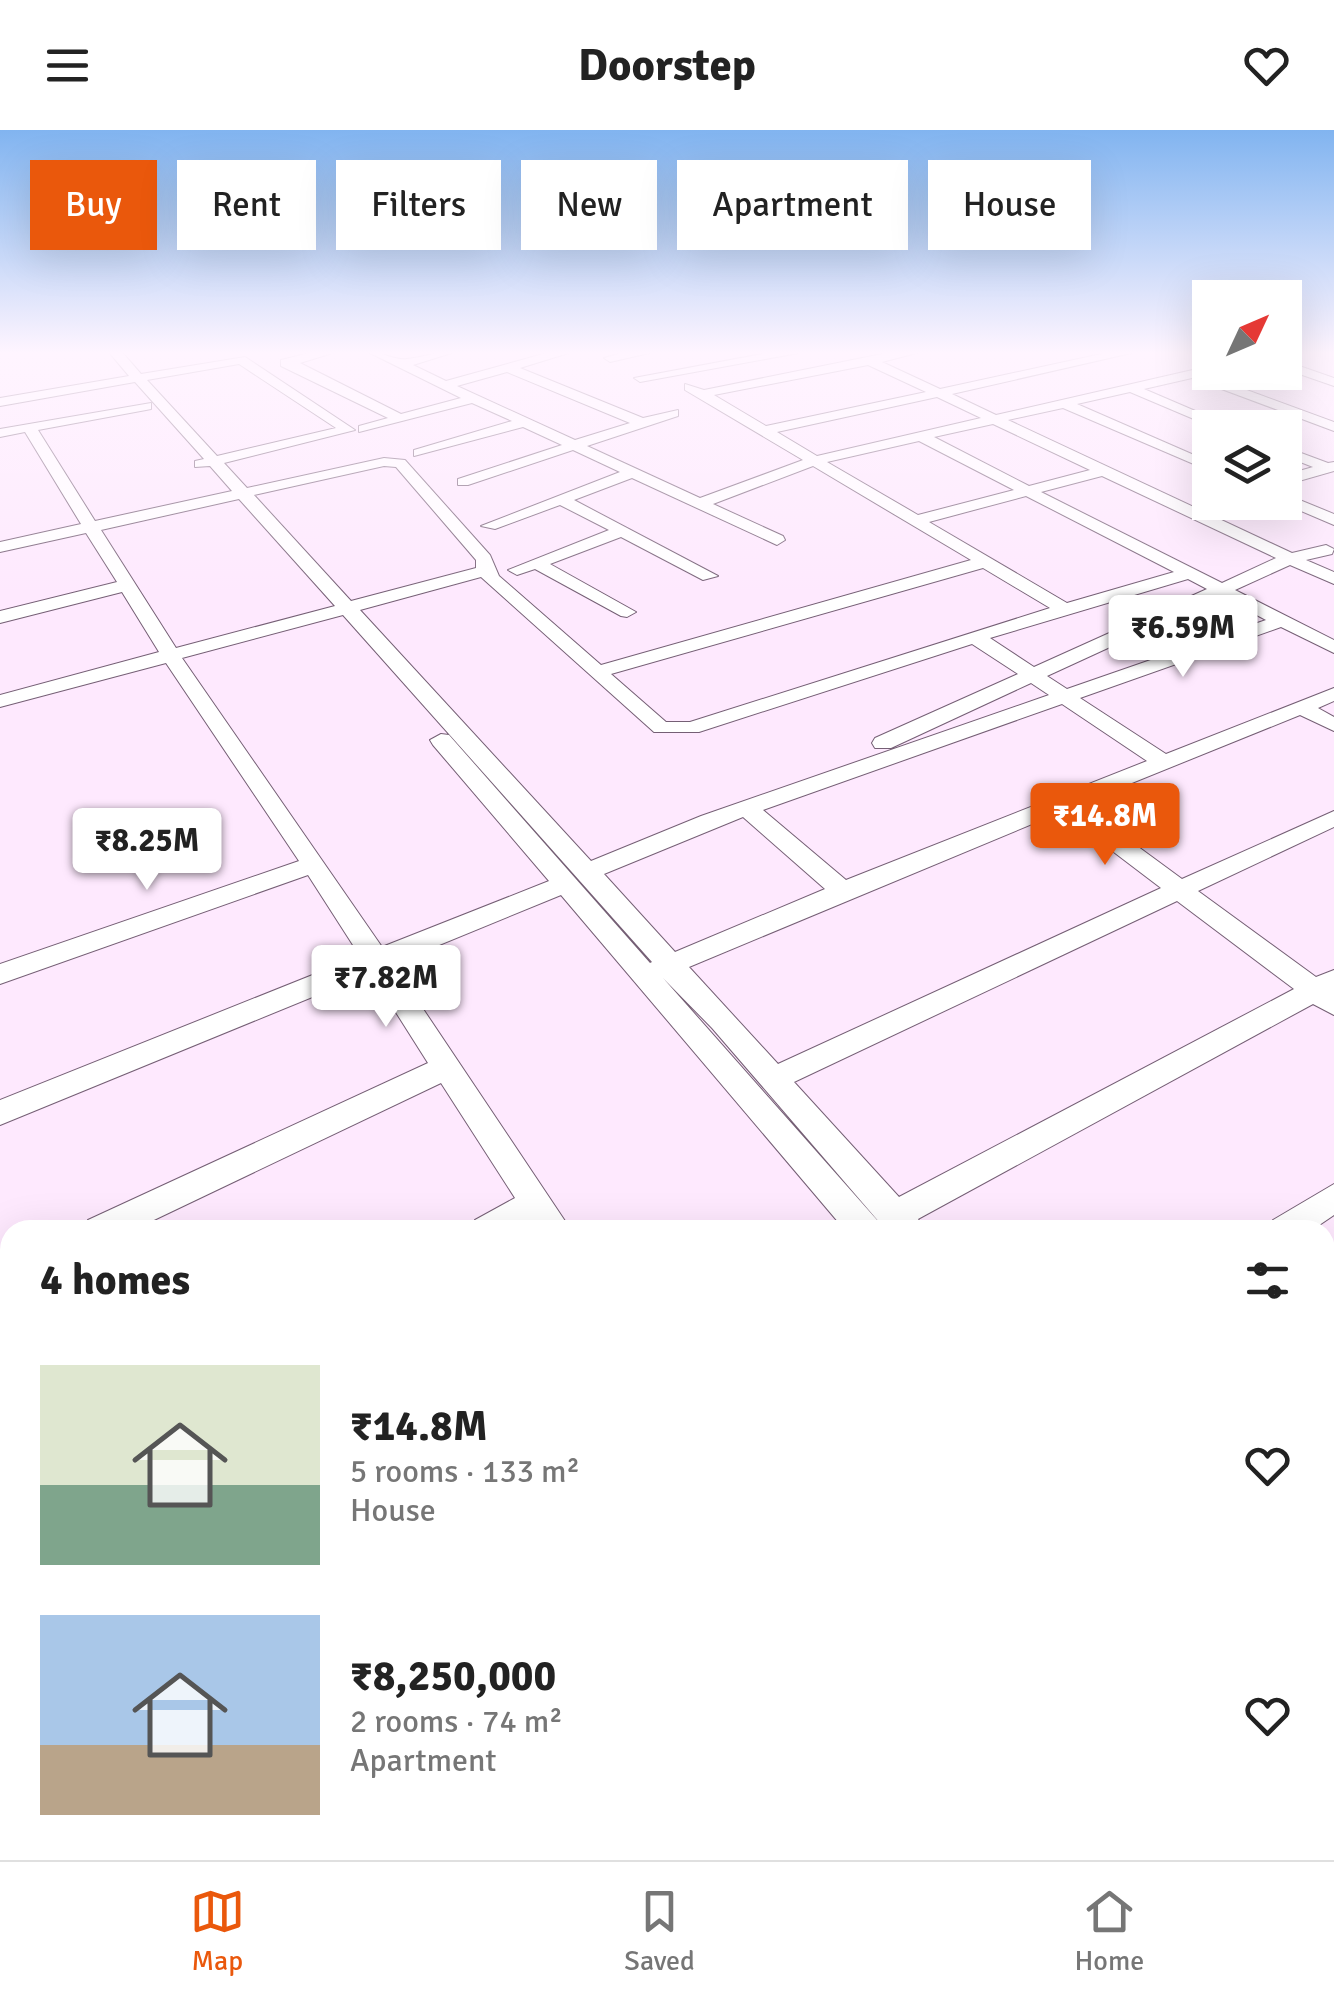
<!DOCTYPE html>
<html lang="en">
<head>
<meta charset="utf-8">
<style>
	body { margin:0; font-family:Signika,sans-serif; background:#f6f6f6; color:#222; height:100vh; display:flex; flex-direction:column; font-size:38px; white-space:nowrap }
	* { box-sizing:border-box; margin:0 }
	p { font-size:32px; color:#767676 }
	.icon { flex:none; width:55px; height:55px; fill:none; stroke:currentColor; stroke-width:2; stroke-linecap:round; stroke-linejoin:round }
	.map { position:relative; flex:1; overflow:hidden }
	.sheet { position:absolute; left:0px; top:1090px; width:1335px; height:640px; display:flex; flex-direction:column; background:#fff; border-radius:30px 30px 0 0; box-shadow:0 10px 40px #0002 }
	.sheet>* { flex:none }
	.top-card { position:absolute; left:30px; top:30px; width:1275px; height:90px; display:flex; gap:20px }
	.needle { width:65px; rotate:46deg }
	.controls { position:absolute; left:1192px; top:150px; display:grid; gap:20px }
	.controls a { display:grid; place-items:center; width:110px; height:110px; border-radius:0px; background:#fff; box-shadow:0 10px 40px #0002; font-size:50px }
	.price { position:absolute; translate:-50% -85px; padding:0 22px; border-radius:10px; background:#fff; color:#222; font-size:32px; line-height:65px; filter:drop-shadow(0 2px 5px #0008) }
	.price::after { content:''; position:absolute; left:50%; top:60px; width:30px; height:22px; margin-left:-15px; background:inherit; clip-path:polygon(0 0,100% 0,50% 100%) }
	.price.on { background:#ea580c; color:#fff }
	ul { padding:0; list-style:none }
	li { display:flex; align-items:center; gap:30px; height:250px; padding:0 40px }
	li span { display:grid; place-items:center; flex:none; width:280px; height:200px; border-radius:0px; color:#555 }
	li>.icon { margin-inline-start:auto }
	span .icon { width:120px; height:120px; fill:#fffc; stroke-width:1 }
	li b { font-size:42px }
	h2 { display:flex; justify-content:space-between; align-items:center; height:120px; padding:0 40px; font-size:42px }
	.chip { padding:0 35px; border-radius:0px; background:#fff; box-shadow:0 10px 40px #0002; font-size:35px; line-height:90px }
	.chip.on { background:#ea580c; color:#fff }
	header { display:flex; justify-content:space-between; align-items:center; height:130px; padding:0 40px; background:#fff; font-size:45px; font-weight:800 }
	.dock { display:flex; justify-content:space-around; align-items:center; height:140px; border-top:2px solid #e0e0e0; background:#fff; font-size:28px; color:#767676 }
	.dock a { display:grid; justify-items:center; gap:5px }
	.dock .on { color:#ea580c }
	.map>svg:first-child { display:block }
	.built { fill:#f8d8f8 }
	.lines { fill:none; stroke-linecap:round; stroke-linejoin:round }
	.street-casing { stroke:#755f75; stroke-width:2 }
	.street { fill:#fff; fill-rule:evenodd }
</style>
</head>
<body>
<header><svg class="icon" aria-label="menu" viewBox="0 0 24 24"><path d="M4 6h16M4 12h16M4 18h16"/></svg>Doorstep<svg class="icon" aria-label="heart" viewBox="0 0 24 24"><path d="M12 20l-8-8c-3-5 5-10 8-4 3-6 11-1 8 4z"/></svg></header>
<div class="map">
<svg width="1334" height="1730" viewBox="0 0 1334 1730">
	<rect width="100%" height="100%" fill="#fee9fe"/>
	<!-- built -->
	<path class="built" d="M 1334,1592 L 1334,1730 L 1242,1730 L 1248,1720 L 1325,1720 L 1325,1605 Z"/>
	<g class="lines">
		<defs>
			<path id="street" d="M 108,221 L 121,221 L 141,244 L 245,227 L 355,300 L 224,333 L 247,358 L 384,328 L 405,330 L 490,425 L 499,446 L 601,535 L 971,430 L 813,336 L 713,374 L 783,406 L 785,410 L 777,415 L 632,348 L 574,370 L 718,446 L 703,450 L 621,407 L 550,434 L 636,482 L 627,487 L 621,486 L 535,439 L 517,445 L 508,440 L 609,400 L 560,375 L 495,399 L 481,396 L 620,342 L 573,320 L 468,355 L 458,355 L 458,349 L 562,315 L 523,297 L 414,326 L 414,320 L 512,291 L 472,273 L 359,302 L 359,296 L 388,288 L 281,236 L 281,230 L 317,221 L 339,221 L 300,233 L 401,284 L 461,268 L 366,221 C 381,221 395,231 407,229 C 425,227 439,221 458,221 L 413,235 L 446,251 L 554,221 L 575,221 L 520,238 L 643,288 L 678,280 L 678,286 L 587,316 L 700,368 L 803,330 L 685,260 L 685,254 L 704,260 L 897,221 L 924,221 L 882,232 L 940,259 L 1115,221 L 1140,221 L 952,264 L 996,285 L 1210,236 L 1210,242 L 1215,242 L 1206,245 L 1334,292 L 1334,301 L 1192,248 L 1144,259 L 1235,298 L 1215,298 L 1130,262 L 1077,274 L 1210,332 L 1210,341 L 1063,278 L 1008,290 L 1292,423 L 1326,415 L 1334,419 L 1332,424 L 1306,430 L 1334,442 L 1334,454 L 1290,435 L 1235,460 L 1334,510 L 1334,523 L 1281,497 L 1080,568 L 1166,624 L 1334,558 L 1334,571 L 1318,578 L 1334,587 L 1334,601 L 1300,585 L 1080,674 L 1182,749 L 1334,681 L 1334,697 L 1198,761 L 1316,847 L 1334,840 L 1334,885 L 1313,874 L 918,1089 L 924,1100 L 886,1100 L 712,898 L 663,848 L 877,1090 L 882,1100 L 845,1100 L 561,765 L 393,834 L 571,1100 L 536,1100 L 531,1093 L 517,1100 L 470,1100 L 475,1090 L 515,1068 L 441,953 L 133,1100 L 83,1100 L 88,1090 L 428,933 L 371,843 L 0,995 L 0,970 L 360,826 L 308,745 L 0,854 L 0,834 L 299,731 L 166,533 L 0,577 L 0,565 L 159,522 L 122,462 L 0,493 L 0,481 L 117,452 L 86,403 L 0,422 L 0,412 L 81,394 L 25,302 L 0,307 L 0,299 L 151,273 L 151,279 L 146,280 L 38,300 L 95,391 L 232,361 L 210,336 L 195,337 L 195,331 L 204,329 L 135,252 L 0,276 L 0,268 L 129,246 ZM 239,234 L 336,298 L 217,326 L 147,250 ZM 868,235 L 926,262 L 766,296 L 714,265 ZM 507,242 L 630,293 L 575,310 L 457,256 ZM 937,267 L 981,288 L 817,326 L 777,302 ZM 993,294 L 1090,340 L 1029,356 L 934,307 ZM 919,311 L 1014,360 L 918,385 L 827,332 ZM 384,336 L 396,337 L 476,430 L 476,438 L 351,471 L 254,365 ZM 1102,346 L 1276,428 L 1222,453 L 1041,362 ZM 1026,366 L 1174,442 L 1067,473 L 929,392 ZM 239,369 L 335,476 L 176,518 L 101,400 ZM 983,438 L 1050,478 L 690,592 L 666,592 L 611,544 ZM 481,447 L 654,602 L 699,602 L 972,514 L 1018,544 L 875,608 L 872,613 L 875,618 L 891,618 L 1031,553 L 1049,565 L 701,686 L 591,731 L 360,480 ZM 1188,449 L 1207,459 L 1034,537 L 990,508 ZM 1221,466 L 1266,490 L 1067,559 L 1047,546 ZM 343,485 L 652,832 L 650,833 L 449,605 L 441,604 L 430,610 L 433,615 L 549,751 L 382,817 L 182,528 ZM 1062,574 L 1147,631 L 846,750 L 763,680 ZM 1061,682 L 1161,758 L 778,934 L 689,837 ZM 743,687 L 825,759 L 675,822 L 604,744 ZM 1177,771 L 1294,859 L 899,1067 L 794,952 Z
				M 628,221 L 658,221 L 610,232 L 604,228 Z
				M 778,221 L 809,221 L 640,252 L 634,248 Z
				M 1285,231 L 1334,248 L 1334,256 L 1285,239 Z
				M 1285,317 L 1328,333 L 1334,332 L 1334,341 L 1285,355 L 1285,345 L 1313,337 L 1285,326 Z
				M 1285,364 L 1334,384 L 1334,395 L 1280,372 L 1285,372 Z
				M 1334,1054 L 1334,1085 L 1312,1100 L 1268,1100 L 1273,1090 Z
				M 10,1128 L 10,1160 L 0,1164 L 0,1132 Z
				M 10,1342 L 10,1383 L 0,1387 L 0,1346 Z
				M 1334,1387 L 1334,1431 L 1325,1434 L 1325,1390 Z
				M 402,1720 L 459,1720 L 455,1730 L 398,1730 Z
				M 932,1720 L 982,1720 L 986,1730 L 936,1730 Z"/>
		</defs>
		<!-- street casing -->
		<use href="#street" class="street-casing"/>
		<!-- street -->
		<use href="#street" class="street"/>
	</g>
	<!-- sky -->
	<linearGradient id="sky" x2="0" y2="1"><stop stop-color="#81b4f0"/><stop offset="0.48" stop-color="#fff5ff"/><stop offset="1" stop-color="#fff5ff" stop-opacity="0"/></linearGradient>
	<rect width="1334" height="464" fill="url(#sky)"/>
</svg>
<div class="controls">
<a><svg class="needle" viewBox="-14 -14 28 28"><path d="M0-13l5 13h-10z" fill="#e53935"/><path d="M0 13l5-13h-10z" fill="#767676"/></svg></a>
<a><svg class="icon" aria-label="layers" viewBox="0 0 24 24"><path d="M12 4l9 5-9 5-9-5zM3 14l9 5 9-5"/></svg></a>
</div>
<b class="price" style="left:1183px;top:550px">₹6.59M</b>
<b class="price on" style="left:1105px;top:738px">₹14.8M</b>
<b class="price" style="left:147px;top:763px">₹8.25M</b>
<b class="price" style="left:386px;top:900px">₹7.82M</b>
<div class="top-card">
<a class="chip on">Buy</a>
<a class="chip">Rent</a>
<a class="chip">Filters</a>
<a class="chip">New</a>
<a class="chip">Apartment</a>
<a class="chip">House</a>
</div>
<section class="sheet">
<h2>4 homes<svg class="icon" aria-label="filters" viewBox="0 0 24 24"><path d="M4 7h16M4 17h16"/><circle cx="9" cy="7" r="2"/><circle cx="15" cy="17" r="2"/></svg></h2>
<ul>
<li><span style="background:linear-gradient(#dfe7d0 60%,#7fa58c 0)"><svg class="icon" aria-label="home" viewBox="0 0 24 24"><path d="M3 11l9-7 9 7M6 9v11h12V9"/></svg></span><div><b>₹14.8M</b><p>5 rooms · 133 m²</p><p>House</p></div><svg class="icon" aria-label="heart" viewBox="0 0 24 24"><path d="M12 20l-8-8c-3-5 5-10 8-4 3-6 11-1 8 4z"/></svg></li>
<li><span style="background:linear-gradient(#a9c7e8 65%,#b9a48a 0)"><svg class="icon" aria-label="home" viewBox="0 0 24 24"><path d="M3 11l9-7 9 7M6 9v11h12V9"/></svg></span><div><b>₹8,250,000</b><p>2 rooms · 74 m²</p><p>Apartment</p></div><svg class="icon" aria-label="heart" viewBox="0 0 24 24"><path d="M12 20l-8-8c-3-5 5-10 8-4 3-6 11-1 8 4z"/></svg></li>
</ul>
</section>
</div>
<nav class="dock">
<a class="on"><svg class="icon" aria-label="map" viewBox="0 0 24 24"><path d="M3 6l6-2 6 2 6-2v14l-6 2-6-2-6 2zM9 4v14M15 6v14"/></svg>Map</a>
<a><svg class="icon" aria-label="saved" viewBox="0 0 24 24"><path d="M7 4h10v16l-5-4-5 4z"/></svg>Saved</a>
<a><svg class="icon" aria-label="home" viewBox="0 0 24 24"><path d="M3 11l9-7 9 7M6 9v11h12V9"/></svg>Home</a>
</nav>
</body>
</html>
